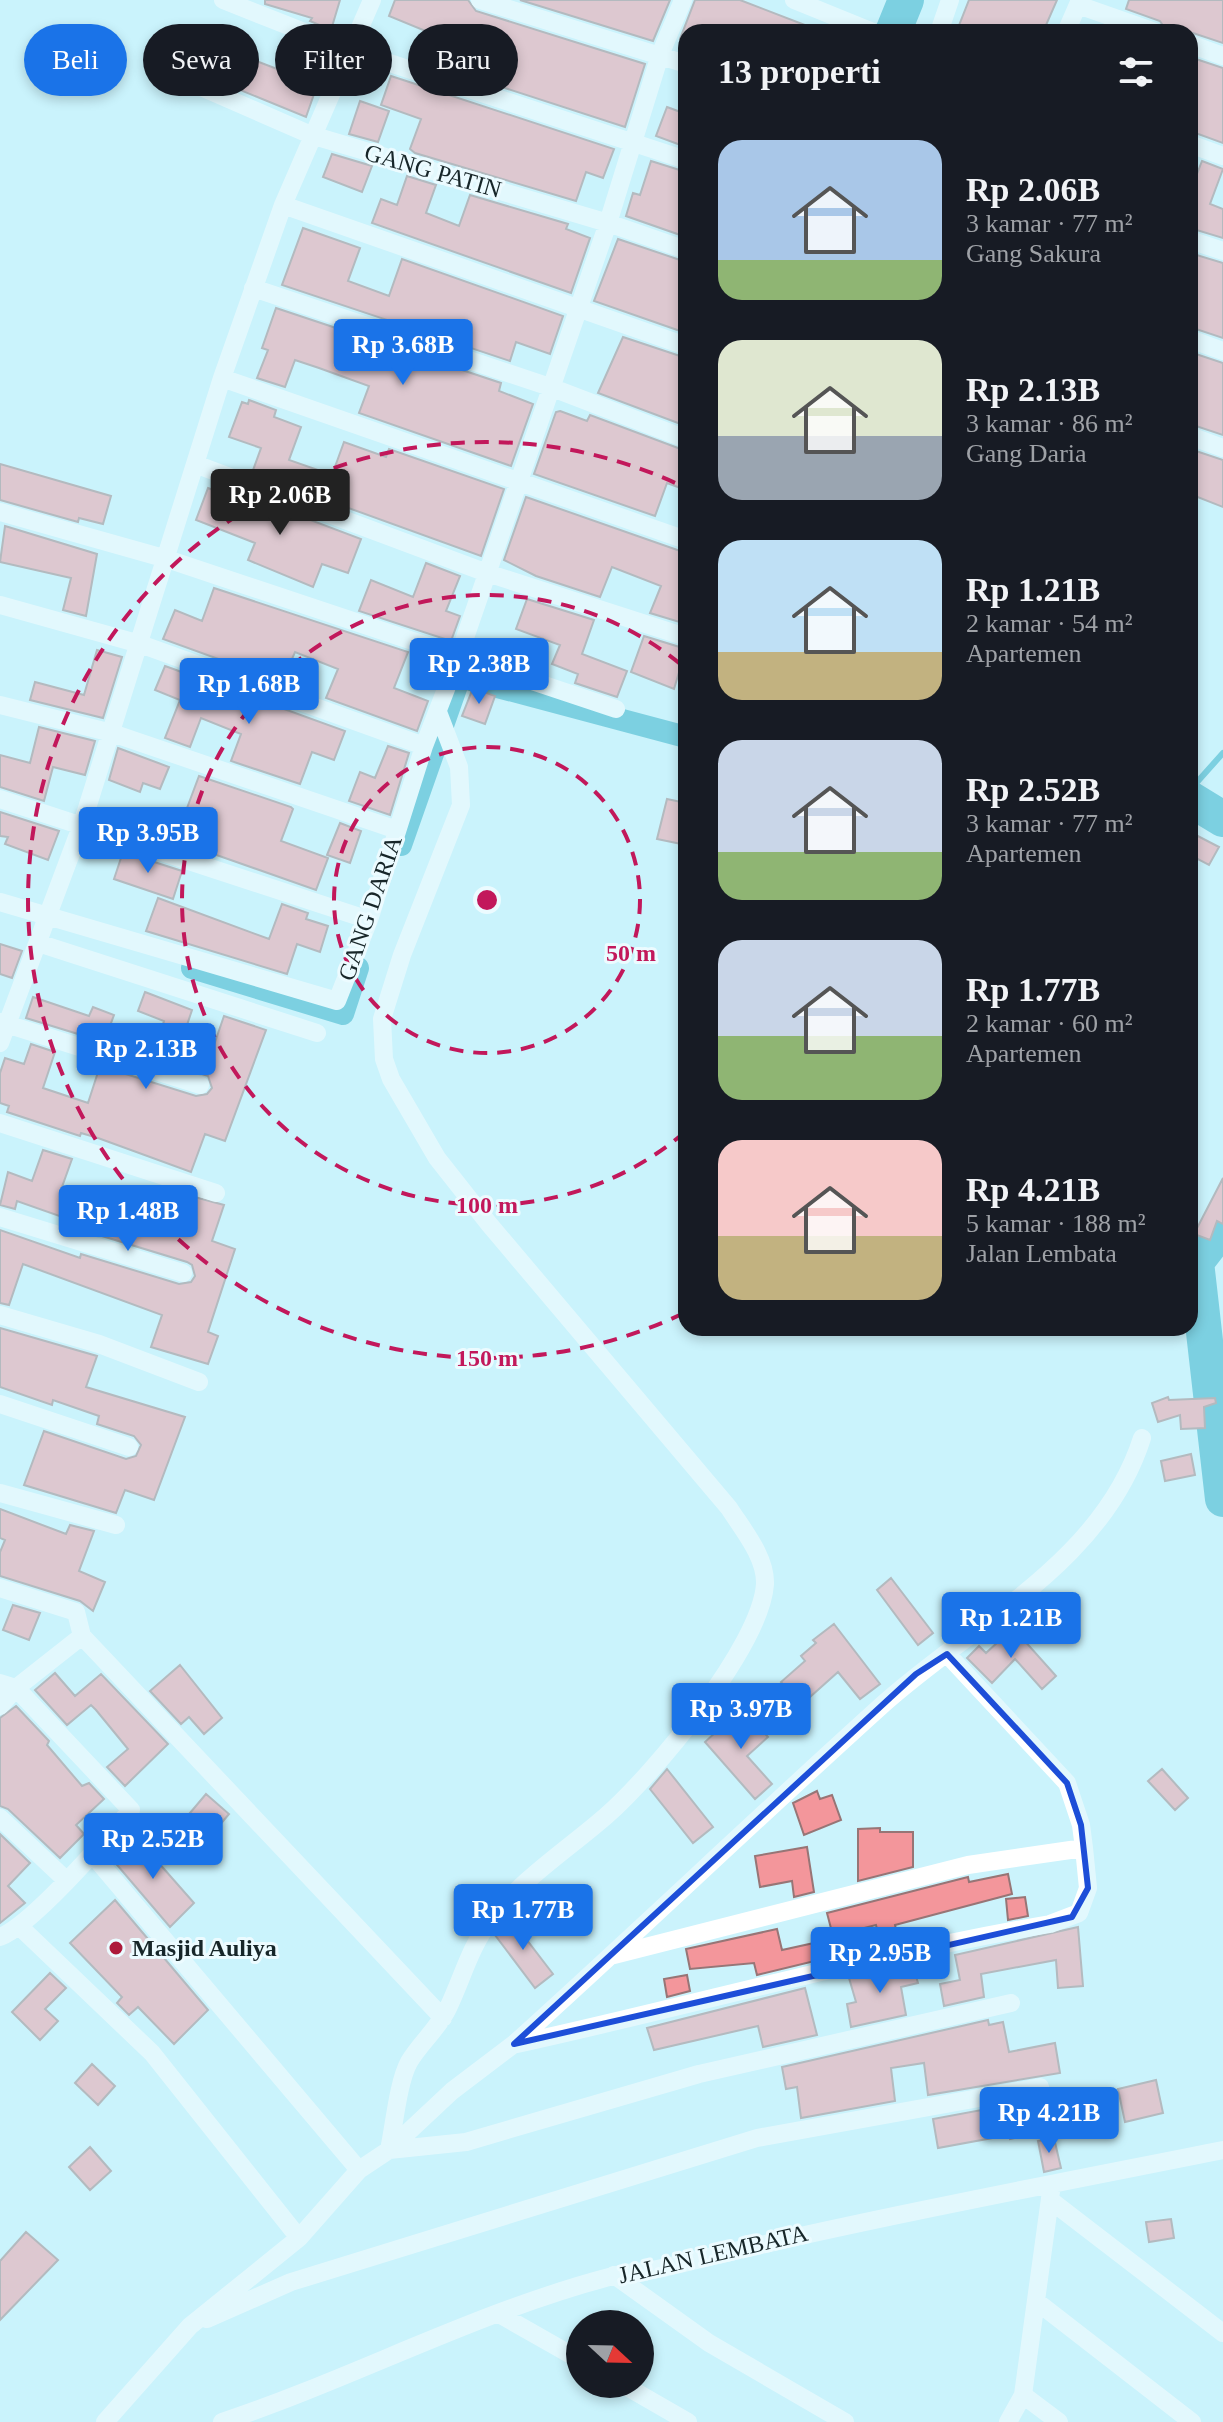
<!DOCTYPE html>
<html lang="id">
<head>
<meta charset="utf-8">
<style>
	body { margin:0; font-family:"Times New Roman",serif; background:#242831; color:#f1f3f6; height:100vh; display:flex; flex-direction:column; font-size:30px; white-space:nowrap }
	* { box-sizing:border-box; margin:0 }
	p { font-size:26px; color:#9ea1a6 }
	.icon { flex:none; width:44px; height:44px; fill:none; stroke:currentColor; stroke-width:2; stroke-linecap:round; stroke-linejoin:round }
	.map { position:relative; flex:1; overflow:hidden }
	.details { position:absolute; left:678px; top:24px; width:520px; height:1312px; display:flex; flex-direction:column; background:#171b24; border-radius:24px; box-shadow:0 4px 12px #0003 }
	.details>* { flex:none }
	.banner { position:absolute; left:24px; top:24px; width:534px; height:72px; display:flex; gap:16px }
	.needle { width:52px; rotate:112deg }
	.buttons { position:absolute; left:566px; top:2310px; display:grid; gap:16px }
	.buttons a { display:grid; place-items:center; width:88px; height:88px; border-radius:50%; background:#171b24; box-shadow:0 4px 12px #0003; font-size:40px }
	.price { position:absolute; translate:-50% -68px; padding:0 18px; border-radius:8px; background:#1a73e8; color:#fff; font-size:26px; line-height:52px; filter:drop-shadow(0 2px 4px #0008) }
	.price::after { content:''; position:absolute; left:50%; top:48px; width:24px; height:18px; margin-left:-12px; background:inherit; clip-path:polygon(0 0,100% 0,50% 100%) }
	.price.on { background:#222; color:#fff }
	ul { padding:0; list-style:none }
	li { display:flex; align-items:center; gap:24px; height:200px; padding:0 40px }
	li span { display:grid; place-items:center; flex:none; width:224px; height:160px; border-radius:24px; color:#555 }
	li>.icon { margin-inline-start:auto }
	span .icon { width:96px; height:96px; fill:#fffc; stroke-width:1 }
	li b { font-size:34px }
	h2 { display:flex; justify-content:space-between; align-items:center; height:96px; padding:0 40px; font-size:34px }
	.pill { padding:0 28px; border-radius:36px; background:#171b24; box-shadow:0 4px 12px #0003; font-size:28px; line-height:72px }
	.pill.on { background:#1a73e8; color:#fff }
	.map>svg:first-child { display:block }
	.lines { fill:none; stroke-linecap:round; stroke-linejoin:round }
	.stream { stroke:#1ea7c0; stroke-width:6 }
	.canal { stroke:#1ea7c0; stroke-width:22 }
	.river { stroke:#1ea7c0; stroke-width:36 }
	.building { fill:#f3969b; stroke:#977576; stroke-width:2 }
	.minor { stroke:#fff; stroke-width:18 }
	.marked { fill:none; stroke:#1d4ed8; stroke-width:6; stroke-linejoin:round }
	.ring { fill:none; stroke:#c2185b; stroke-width:4; stroke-dasharray:14 10 }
	.poi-dot { fill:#ad193a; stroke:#ecfbff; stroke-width:3 }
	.labels { text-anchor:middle; stroke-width:6; stroke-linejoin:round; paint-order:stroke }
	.street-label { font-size:24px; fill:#172629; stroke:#ecfbff }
	.poi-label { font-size:24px; font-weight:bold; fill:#172629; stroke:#ecfbff; text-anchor:start }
	.centre { fill:#c2185b; stroke:#ecfbff; stroke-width:4 }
	.ring-label { font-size:24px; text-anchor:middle; font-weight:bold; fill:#c2185b; stroke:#ecfbff; stroke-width:6; stroke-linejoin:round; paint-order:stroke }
</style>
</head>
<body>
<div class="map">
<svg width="1223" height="2422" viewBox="0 0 1223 2422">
	<rect width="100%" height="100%" fill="#cbf3fc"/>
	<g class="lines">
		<!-- stream -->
		<path class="stream" d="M 1190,790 L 1223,753"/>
		<!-- canal -->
		<path class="canal" d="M 401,845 L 460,677 L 686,737
			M 192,968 L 343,1014 L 358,968"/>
		<!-- river -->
		<path class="river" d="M 893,32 L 906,0
			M 1190,799 L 1223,819
			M 1223,1227 L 1196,1262 L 1223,1499"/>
	</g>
	<!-- building -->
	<path class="building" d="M 265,0 L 340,0 L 331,30 L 310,21 L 312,18 L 265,4 Z
		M 395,0 L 468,0 L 476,11 L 645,64 L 625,127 L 422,61 L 433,34 L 389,16 Z
		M 520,0 L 670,0 L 653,41 Z
		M 695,0 L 740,0 L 823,32 L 686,32 L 686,41 L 680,39 Z
		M 969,0 L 1057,0 L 1043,32 L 967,32 L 958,28 Z
		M 1129,0 L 1223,0 L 1223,43 L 1193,33 L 1167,32 L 1160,21 L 1126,9 Z
		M 188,34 L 220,46 L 224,36 L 250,47 L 246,57 L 290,74 L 302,44 L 328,54 L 306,117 L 177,64 Z
		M 1190,57 L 1223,68 L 1223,143 L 1190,131 Z
		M 391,76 L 614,149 L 603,178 L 586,172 L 576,201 L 415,153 L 410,149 L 421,119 L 381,105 Z
		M 360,101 L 389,111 L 378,142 L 349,134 Z
		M 667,107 L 686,114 L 686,147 L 656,136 Z
		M 332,154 L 372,166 L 362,192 L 323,177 Z
		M 651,161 L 686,172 L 686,237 L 626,216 L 633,193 L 640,195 Z
		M 1202,161 L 1223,169 L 1210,204 L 1223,209 L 1223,238 L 1190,228 L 1190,192 Z
		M 407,176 L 436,185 L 426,213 L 459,226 L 470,195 L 568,224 L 566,229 L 590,238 L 571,293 L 372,223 L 381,199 L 397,205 Z
		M 303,228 L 360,248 L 348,281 L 389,296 L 402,259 L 563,316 L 550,354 L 516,342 L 510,361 L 282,285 Z
		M 618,239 L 686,262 L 686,333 L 594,301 Z
		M 1190,253 L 1223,263 L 1223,338 L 1190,327 Z
		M 276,308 L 501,383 L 499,391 L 533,404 L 511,466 L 359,413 L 369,386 L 319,368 L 295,360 L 285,387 L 257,378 L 268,350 L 262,348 Z
		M 623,337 L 686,358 L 686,426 L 598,393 Z
		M 1190,352 L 1223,363 L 1223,435 L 1190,424 Z
		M 249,400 L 276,410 L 274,417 L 301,427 L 289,460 L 332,475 L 344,442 L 386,457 L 389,449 L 504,489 L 481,556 L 252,473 L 261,448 L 229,437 L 242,402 L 248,404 Z
		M 560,411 L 587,421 L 590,415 L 686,451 L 686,490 L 667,483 L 655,516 L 534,474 L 556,412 Z
		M 1190,449 L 1223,460 L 1223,507 L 1190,494 Z
		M 0,464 L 111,496 L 103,524 L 79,518 L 78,522 L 0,500 Z
		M 208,488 L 242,501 L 244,495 L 361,539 L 348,573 L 322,564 L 313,587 L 248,560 L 255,543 L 196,520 Z
		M 526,497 L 686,553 L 686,624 L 650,613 L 661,586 L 612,567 L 600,597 L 536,576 L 504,560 Z
		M 5,526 L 97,554 L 86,616 L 63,610 L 71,578 L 0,562 Z
		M 426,563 L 460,576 L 446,611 L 460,616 L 451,641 L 359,611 L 371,580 L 413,597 Z
		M 214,588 L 408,652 L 394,688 L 428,701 L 417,731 L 326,698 L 338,669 L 295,652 L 282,682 L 163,639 L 175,610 L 202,621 Z
		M 527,599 L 594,620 L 582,654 L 627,671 L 617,697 L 575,683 L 578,674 L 552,664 L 560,645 L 516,629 Z
		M 644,636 L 686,649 L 674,689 L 631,672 Z
		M 97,650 L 122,657 L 103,718 L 30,700 L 35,682 L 84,695 Z
		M 165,666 L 345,731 L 334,760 L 312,752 L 300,784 L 231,761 L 241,734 L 201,718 L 190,747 L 165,738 L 180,700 L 155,690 Z
		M 473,688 L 495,696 L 485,724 L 462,716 Z
		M 39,727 L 95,741 L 85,775 L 53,767 L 44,801 L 0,787 L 0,755 L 30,763 Z
		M 388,746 L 409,753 L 390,815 L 349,801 L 360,772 L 375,778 Z
		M 118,748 L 169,767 L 160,789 L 143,783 L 140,792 L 109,780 Z
		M 199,776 L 291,807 L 293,809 L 281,841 L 328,858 L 316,890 L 191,846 L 190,849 L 174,843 Z
		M 667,799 L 686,803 L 686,845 L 657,839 Z
		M 0,812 L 59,831 L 48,860 L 5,844 L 8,837 L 0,836 Z
		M 340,823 L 361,831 L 350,863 L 327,855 Z
		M 1190,832 L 1219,847 L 1209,865 L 1190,855 Z
		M 123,852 L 182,871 L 173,899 L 114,879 Z
		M 158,898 L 269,939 L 282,904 L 308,913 L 306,919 L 328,926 L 320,952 L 297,944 L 287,974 L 146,931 Z
		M 0,944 L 22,951 L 12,978 L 0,974 Z
		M 145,992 L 192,1010 L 183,1037 L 213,1048 L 224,1016 L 266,1030 L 225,1141 L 205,1134 L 191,1172 L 98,1138 L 81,1133 L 80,1136 L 7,1112 L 9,1106 L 0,1103 L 0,1073 L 5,1058 L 24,1064 L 31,1044 L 55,1052 L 43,1088 L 88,1103 L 100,1066 L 196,1096 L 207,1094 L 212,1088 L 208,1076 L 152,1057 L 164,1021 L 138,1011 Z
		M 33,997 L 89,1016 L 93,1007 L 114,1015 L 104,1042 L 26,1018 Z
		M 43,1150 L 72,1159 L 62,1187 L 122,1209 L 129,1188 L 159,1198 L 162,1188 L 224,1205 L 212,1241 L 235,1249 L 208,1332 L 218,1336 L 208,1364 L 151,1347 L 162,1315 L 23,1264 L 9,1305 L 0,1303 L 0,1230 L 80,1258 L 81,1254 L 179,1284 L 191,1282 L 195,1276 L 192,1265 L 187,1262 L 89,1232 L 91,1227 L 17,1201 L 15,1209 L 0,1205 L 8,1172 L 32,1181 Z
		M 1223,1178 L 1223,1224 L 1217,1221 L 1210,1240 L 1194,1234 Z
		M 0,1328 L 97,1356 L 86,1387 L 185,1417 L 154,1500 L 125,1490 L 116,1513 L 24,1485 L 44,1431 L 126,1459 L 136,1456 L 141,1445 L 134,1436 L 97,1424 L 99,1416 L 53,1400 L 52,1405 L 0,1387 Z
		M 1168,1397 L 1169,1400 L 1215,1398 L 1216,1403 L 1204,1407 L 1205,1428 L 1181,1429 L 1180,1415 L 1158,1422 L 1152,1403 Z
		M 1191,1454 L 1195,1475 L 1165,1481 L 1161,1461 Z
		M 0,1509 L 66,1534 L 70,1525 L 94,1531 L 79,1571 L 105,1582 L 93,1611 L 80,1601 L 0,1576 L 0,1552 L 5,1540 L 0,1538 Z
		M 891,1578 L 933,1633 L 918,1645 L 877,1590 Z
		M 13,1605 L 40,1613 L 29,1640 L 3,1630 Z
		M 1064,1606 L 1077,1622 L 1060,1636 L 1047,1620 Z
		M 834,1624 L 880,1684 L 860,1699 L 838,1672 L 801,1705 L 781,1682 L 805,1661 L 801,1656 L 816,1643 L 813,1640 Z
		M 1013,1628 L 1056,1676 L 1042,1689 L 1015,1659 L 992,1683 L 967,1658 L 979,1646 L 986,1653 Z
		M 180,1665 L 222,1718 L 204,1734 L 189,1717 L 181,1724 L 150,1691 Z
		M 55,1673 L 75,1696 L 101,1674 L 168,1744 L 125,1786 L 107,1767 L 128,1749 L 96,1710 L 91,1705 L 67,1725 L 35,1690 Z
		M 16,1706 L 49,1741 L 47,1745 L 82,1786 L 89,1783 L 104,1799 L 76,1825 L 84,1834 L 60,1858 L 8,1809 L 0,1806 L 0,1718 Z
		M 742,1708 L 768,1737 L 747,1756 L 772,1784 L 755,1799 L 705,1742 Z
		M 667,1769 L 713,1827 L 693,1843 L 650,1789 Z
		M 1162,1769 L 1188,1798 L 1175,1810 L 1148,1781 Z
		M 817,1791 L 820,1799 L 832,1795 L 841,1820 L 804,1835 L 793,1803 Z
		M 206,1794 L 229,1814 L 213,1833 L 190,1813 Z
		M 880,1828 L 880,1832 L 913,1832 L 913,1867 L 858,1881 L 858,1829 Z
		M 0,1834 L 30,1863 L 8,1886 L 25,1903 L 0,1923 Z
		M 135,1836 L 194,1903 L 170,1927 L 112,1859 Z
		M 807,1847 L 814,1892 L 794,1897 L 792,1881 L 760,1887 L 755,1856 Z
		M 1008,1874 L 1012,1894 L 895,1925 L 899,1942 L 881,1946 L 876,1925 L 833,1936 L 827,1913 L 968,1877 L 969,1882 Z
		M 1025,1897 L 1028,1916 L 1008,1920 L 1006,1899 Z
		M 115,1900 L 208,2010 L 174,2044 L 138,2007 L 129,2015 L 117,2003 L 122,1997 L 70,1943 Z
		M 511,1915 L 530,1937 L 527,1940 L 553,1974 L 535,1988 L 495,1935 Z
		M 1078,1927 L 1083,1986 L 1058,1988 L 1056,1960 L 981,1974 L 984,1997 L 944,2006 L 940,1984 L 960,1980 L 955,1955 Z
		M 777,1929 L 782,1950 L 823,1941 L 827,1958 L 757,1975 L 754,1963 L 690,1969 L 686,1949 Z
		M 912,1963 L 918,1983 L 901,1987 L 906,2015 L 851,2027 L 847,2004 L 856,2002 L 849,1978 Z
		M 50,1973 L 66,1988 L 45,2009 L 58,2021 L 40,2040 L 12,2012 Z
		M 687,1975 L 690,1991 L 667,1997 L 664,1979 Z
		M 805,1988 L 817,2035 L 763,2047 L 758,2026 L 654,2050 L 647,2028 Z
		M 988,2020 L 989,2025 L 1003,2022 L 1009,2052 L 1055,2043 L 1060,2073 L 928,2095 L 924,2063 L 891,2068 L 895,2101 L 801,2118 L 797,2087 L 786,2089 L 782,2067 Z
		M 92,2064 L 115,2086 L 98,2105 L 75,2083 Z
		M 1156,2080 L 1163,2113 L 1125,2122 L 1118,2089 Z
		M 1041,2099 L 1048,2130 L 1010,2139 L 1009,2135 L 938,2148 L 933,2119 Z
		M 1054,2138 L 1061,2168 L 1044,2172 L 1038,2141 Z
		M 90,2147 L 111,2171 L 90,2190 L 69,2167 Z
		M 1171,2219 L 1174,2238 L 1149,2242 L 1146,2222 Z
		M 26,2232 L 58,2260 L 0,2320 L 0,2261 Z"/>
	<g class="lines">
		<!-- minor -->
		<path class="minor" d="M 223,0 L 350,50 L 686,160
			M 480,0 L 686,64
			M 794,0 L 873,32
			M 1078,5 L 1155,32
			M 939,32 L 950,0
			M 1066,32 L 1080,0
			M 1190,44 L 1223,56
			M 185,80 L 311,135 L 608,223 L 686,250
			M 1190,144 L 1223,156
			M 283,205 L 686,346
			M 1190,240 L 1223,251
			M 253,288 L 550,387 L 686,439
			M 1190,339 L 1223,351
			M 222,378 L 686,540
			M 1190,436 L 1223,448
			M 195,464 L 487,573 L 686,637
			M 0,512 L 167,559 L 616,709
			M 0,605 L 140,644 L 424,746
			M 0,705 L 112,733 L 397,830
			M 438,712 L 459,767 L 461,805 L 402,955 L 382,1019 L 384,1059 L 391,1079 L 437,1158 L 489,1224 L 729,1508 C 743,1530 766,1557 765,1584 C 761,1646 653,1775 606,1816 C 567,1850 521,1879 490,1921 C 470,1947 462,1979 448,2008 C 438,2029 420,2043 409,2062 C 398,2082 394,2127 389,2150 L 466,2142 L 699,2074 L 1011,2003
			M 0,799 L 369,920
			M 0,902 L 337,1001 L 369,920 L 424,746 L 458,658 L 608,223 L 660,55 L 683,0
			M 38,943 L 317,1033
			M 0,1022 L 200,1085
			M 0,1043 L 82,824 L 222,378 L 283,205 L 372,0
			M 0,1123 L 216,1193
			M 0,1217 L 183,1273
			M 0,1315 L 99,1344 L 199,1382
			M 0,1404 L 129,1447
			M 0,1493 L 116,1525
			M 0,1588 L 76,1612 L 82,1636
			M 82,1636 L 443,2018
			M 0,1683 L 16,1688 L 131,1810 C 105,1840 33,1924 0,1937
			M 0,1706 L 16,1688 L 82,1636
			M 0,1818 L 66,1880
			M 92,1854 L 359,2170
			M 19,1926 L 152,2053 L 299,2238
			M 614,1955 L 968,1865 L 1084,1848
			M 517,2044 C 695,2005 870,1955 1050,1924 L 1079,1913 L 1088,1888 L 1084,1848 L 1081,1825 L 1067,1783 L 947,1654
			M 1050,2200 L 1223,2333
			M 614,2275 L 709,2343 L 845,2422
			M 1036,2301 L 1192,2422
			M 499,2314 L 580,2360
			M 207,2319 L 291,2282 L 757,2138 L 1040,2087
			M 622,2384 L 688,2422
			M 1023,2395 L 1059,2422
			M 105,2422 L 190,2326 L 299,2238 L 359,2170 L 389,2150 L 452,2091 L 514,2044 C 637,1933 757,1818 880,1707 C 971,1624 1102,1564 1142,1438
			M 222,2422 C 354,2378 478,2311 613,2276 C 630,2271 649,2272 667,2267 C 851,2222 1037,2187 1223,2150
			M 1008,2422 L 1023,2395 L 1052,2184"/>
	</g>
	<!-- marked area -->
	<path d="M0 0H1223V2422H0ZM 947,1654 L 1067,1783 L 1081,1825 L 1088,1888 L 1072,1917 L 514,2044 L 916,1674 Z" fill="#cbf3fc" fill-opacity=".55" fill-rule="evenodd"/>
	<path class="marked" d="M 947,1654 L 1067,1783 L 1081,1825 L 1088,1888 L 1072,1917 L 514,2044 L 916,1674 Z"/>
	<!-- distance rings -->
	<g class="ring">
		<circle cx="487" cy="900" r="153"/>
		<path d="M685 1132A305 305 0 1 1 685 668"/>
		<path d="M684 1313A458 458 0 1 1 684 487"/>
	</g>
	<!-- markers -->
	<circle class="poi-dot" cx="116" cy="1948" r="8"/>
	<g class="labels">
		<!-- street labels -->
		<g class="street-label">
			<text transform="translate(433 171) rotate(16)" y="8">GANG PATIN</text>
			<text transform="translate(370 908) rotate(-71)" y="8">GANG DARIA</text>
			<text transform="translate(713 2254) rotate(-13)" y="8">JALAN LEMBATA</text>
		</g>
		<!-- poi labels -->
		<g class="poi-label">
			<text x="132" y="1956">Masjid Auliya</text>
		</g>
	</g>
	<circle cx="487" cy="900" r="12" class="centre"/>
	<g class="ring-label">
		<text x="631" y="961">50 m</text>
		<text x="487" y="1213">100 m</text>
		<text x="487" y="1366">150 m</text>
	</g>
</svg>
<div class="buttons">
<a><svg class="needle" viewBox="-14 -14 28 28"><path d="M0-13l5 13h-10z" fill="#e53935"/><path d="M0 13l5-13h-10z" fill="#9ea1a6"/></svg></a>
</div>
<b class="price" style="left:403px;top:387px">Rp 3.68B</b>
<b class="price on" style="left:280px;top:537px">Rp 2.06B</b>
<b class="price" style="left:479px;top:706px">Rp 2.38B</b>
<b class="price" style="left:249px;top:726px">Rp 1.68B</b>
<b class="price" style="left:148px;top:875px">Rp 3.95B</b>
<b class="price" style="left:146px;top:1091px">Rp 2.13B</b>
<b class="price" style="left:128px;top:1253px">Rp 1.48B</b>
<b class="price" style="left:1011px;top:1660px">Rp 1.21B</b>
<b class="price" style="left:741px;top:1751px">Rp 3.97B</b>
<b class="price" style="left:153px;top:1881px">Rp 2.52B</b>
<b class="price" style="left:523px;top:1952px">Rp 1.77B</b>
<b class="price" style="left:880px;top:1995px">Rp 2.95B</b>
<b class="price" style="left:1049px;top:2155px">Rp 4.21B</b>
<div class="banner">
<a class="pill on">Beli</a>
<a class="pill">Sewa</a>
<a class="pill">Filter</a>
<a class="pill">Baru</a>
</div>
<section class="details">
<h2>13 properti<svg class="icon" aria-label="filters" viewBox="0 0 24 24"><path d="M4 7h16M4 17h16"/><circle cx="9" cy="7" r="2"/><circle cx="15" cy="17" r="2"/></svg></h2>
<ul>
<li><span style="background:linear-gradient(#a9c7e8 75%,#8fb573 0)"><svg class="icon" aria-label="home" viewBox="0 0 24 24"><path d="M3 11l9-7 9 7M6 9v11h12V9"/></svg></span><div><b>Rp 2.06B</b><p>3 kamar · 77 m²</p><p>Gang Sakura</p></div></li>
<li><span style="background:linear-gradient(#dfe7d0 60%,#9aa5b1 0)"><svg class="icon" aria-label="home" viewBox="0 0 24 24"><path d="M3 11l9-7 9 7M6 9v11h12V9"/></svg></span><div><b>Rp 2.13B</b><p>3 kamar · 86 m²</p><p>Gang Daria</p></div></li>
<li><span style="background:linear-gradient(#bfe0f5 70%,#c2b280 0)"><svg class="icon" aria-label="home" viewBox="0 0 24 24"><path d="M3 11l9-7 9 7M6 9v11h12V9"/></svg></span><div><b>Rp 1.21B</b><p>2 kamar · 54 m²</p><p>Apartemen</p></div></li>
<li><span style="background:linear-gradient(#c9d6e8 70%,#8fb573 0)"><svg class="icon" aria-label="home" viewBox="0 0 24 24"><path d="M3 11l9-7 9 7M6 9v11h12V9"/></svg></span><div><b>Rp 2.52B</b><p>3 kamar · 77 m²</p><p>Apartemen</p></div></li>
<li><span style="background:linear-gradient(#c9d6e8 60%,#8fb573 0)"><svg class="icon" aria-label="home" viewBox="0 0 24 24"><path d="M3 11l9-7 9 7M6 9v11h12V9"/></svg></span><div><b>Rp 1.77B</b><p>2 kamar · 60 m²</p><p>Apartemen</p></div></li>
<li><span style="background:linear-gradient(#f6c9c9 60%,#c2b280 0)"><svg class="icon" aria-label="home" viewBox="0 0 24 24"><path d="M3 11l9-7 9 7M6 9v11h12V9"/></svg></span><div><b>Rp 4.21B</b><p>5 kamar · 188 m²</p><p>Jalan Lembata</p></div></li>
</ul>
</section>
</div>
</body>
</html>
